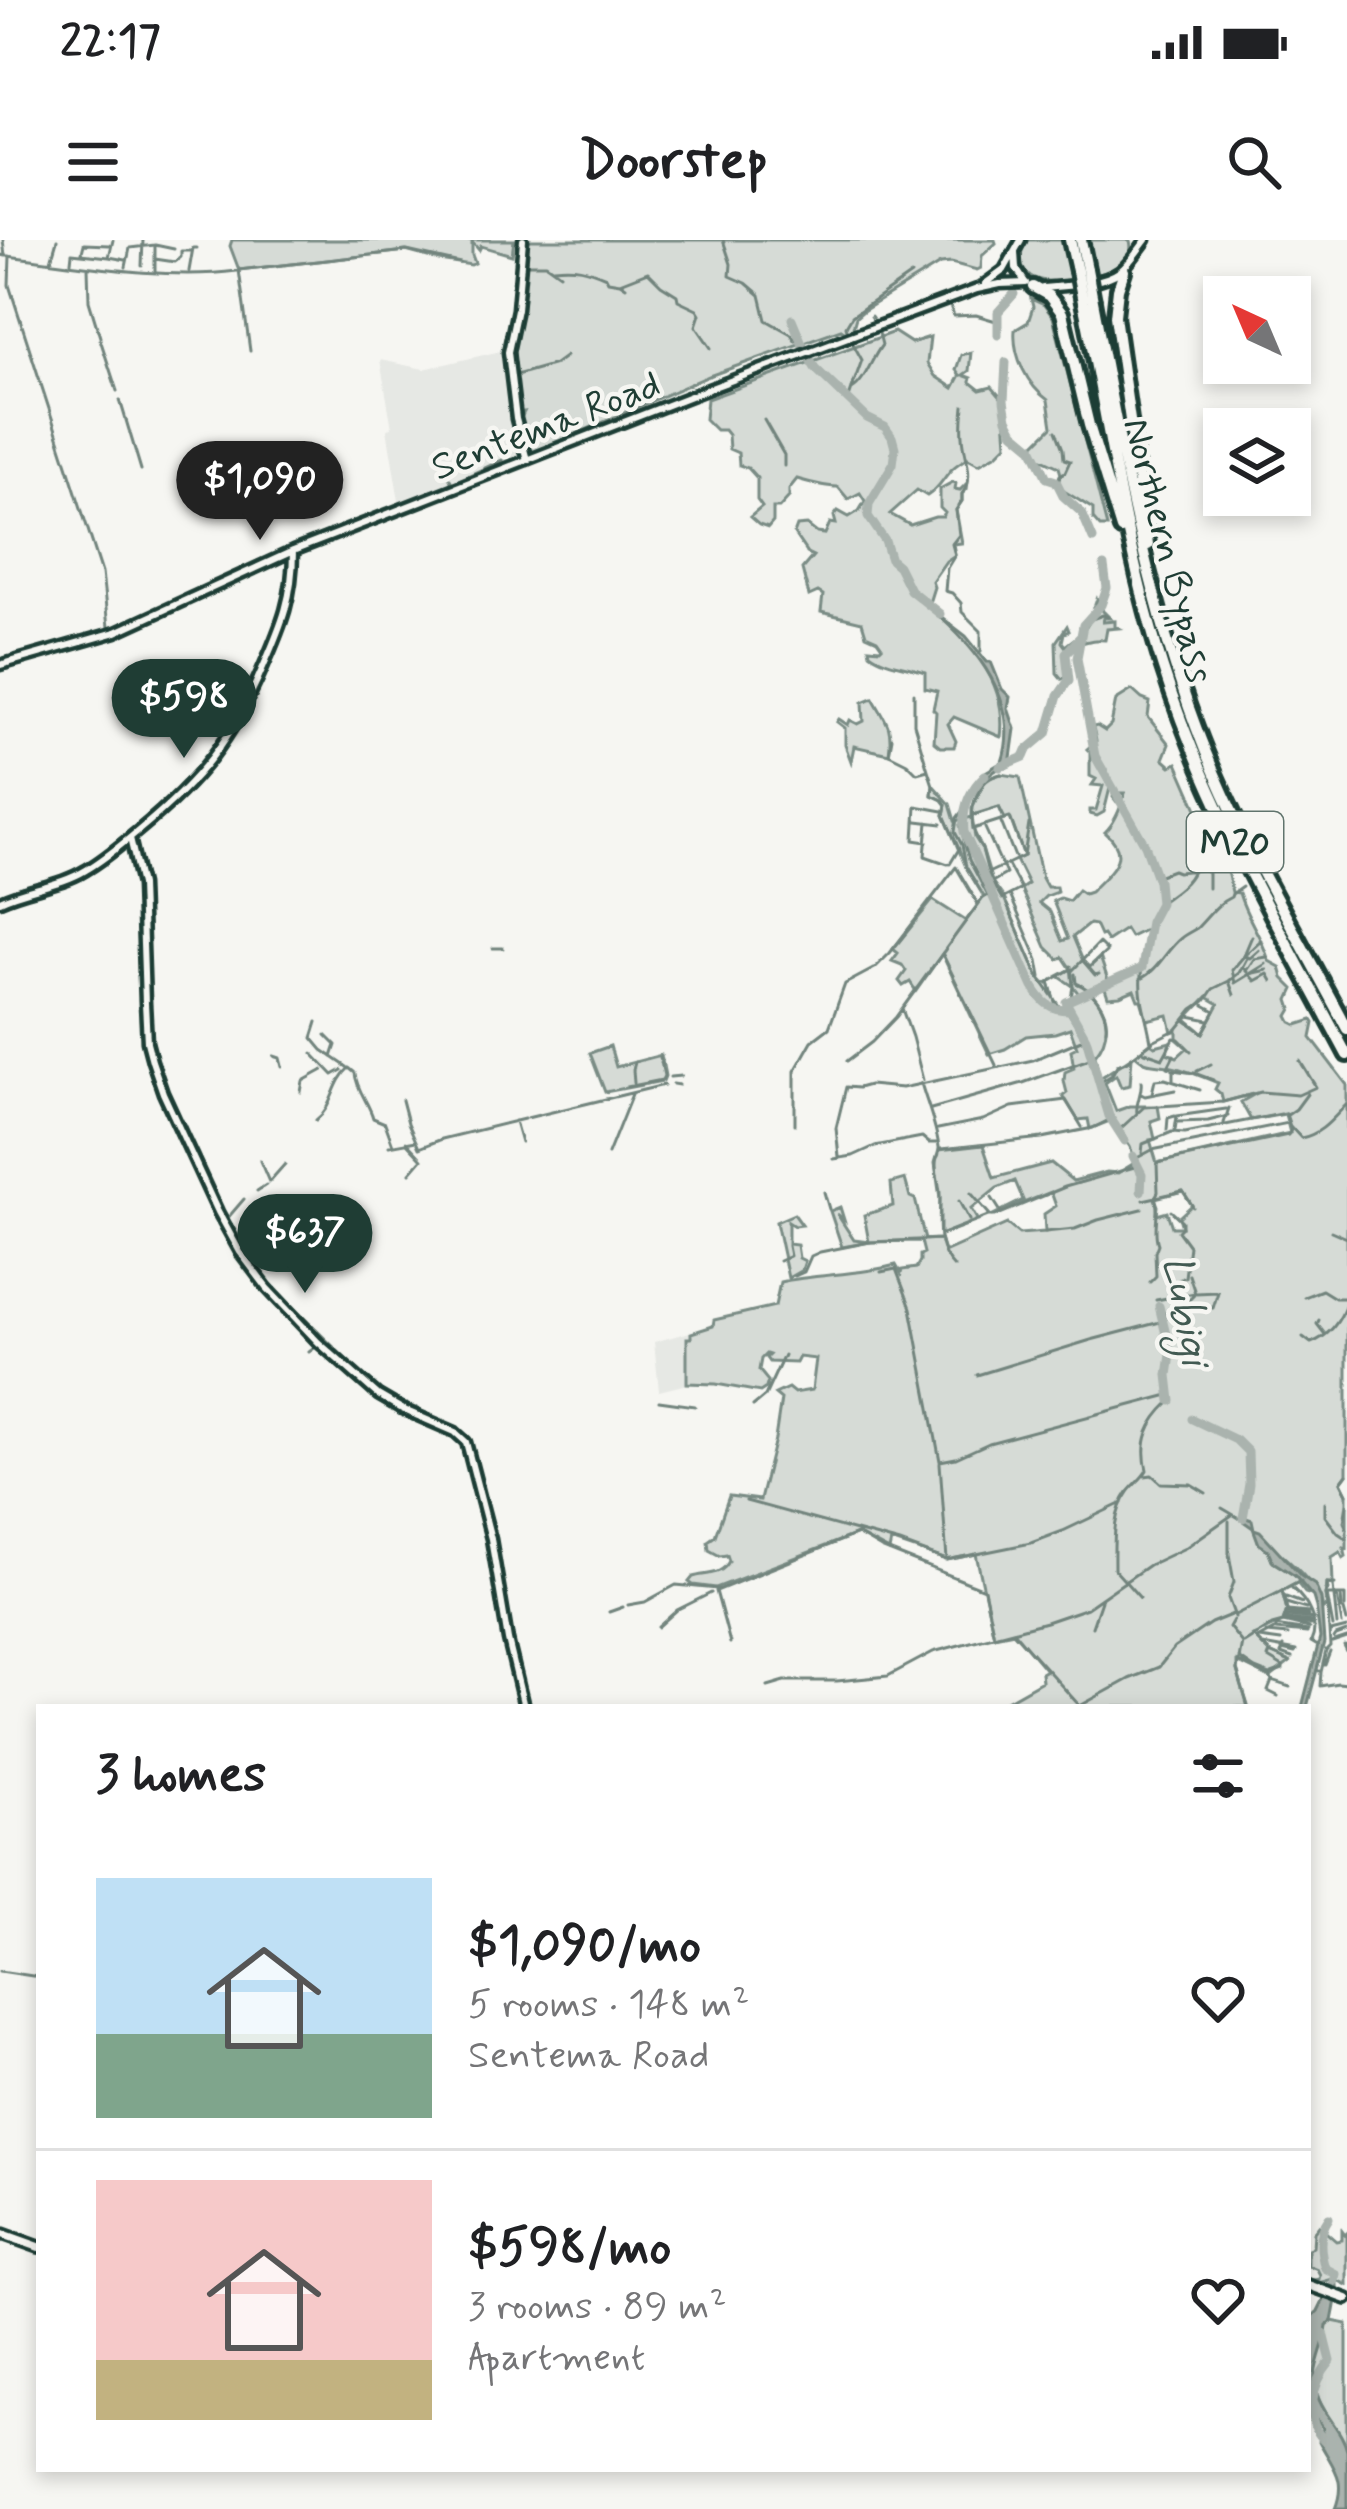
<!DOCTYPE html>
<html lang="en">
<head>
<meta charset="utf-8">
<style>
	body { margin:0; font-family:Mynerve,sans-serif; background:#f6f6f6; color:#202124; height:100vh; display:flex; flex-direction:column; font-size:45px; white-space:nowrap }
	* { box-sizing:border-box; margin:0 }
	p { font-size:39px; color:#757577 }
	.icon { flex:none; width:66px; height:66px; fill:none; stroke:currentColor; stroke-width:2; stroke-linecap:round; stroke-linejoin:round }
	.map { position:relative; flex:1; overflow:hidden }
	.sheet { position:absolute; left:36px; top:1464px; width:1275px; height:768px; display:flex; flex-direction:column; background:#fff; border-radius:0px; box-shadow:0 6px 18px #0003 }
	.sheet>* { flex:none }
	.needle { width:78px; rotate:316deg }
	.buttons { position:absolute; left:1203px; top:36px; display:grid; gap:24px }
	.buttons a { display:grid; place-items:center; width:108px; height:108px; border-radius:0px; background:#fff; box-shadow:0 6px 18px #0003; font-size:60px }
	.price { position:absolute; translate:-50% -102px; padding:0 27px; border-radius:42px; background:#1f3d34; color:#fff; font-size:39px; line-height:78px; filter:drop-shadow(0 3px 6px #0008) }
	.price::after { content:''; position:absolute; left:50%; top:72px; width:36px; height:27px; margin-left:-18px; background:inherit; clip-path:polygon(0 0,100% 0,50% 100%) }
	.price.active { background:#222; color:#fff }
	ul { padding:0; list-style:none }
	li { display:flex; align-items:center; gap:36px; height:300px; padding:0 60px }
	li+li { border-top:3px solid #e0e0e0 }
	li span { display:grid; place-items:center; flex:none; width:336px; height:240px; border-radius:0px; color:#555 }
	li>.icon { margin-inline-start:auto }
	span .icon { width:144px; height:144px; fill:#fffc; stroke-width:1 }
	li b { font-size:51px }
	h2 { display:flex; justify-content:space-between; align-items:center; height:144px; padding:0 60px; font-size:51px }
	.status { display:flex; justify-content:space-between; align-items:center; height:84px; padding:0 60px; background:#fff; direction:ltr }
	.status svg { height:33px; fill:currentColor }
	header { display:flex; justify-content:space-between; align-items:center; height:156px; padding:0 60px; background:#fff; font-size:54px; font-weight:800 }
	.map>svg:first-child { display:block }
	.built { fill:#e6e8e4 }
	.green { fill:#d6dbd6; stroke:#7a8c85; stroke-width:3; fill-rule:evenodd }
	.water { fill:#aab3ae; stroke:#72847d; stroke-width:3 }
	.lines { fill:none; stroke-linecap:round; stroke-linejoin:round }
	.stream { stroke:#72847d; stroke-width:3 }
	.river { stroke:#aab3ae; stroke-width:9 }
	.secondary-casing { stroke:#1f3d34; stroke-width:15 }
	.primary-casing { stroke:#1f3d34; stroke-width:16 }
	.highway-casing { stroke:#1f3d34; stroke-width:20 }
	.secondary { stroke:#f6f6f2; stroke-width:6 }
	.primary { stroke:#f6f6f2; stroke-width:8 }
	.highway { stroke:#f6f6f2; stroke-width:10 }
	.highway-bridge-casing { stroke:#1f3d34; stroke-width:20; stroke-linecap:butt }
	.highway-bridge { stroke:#f6f6f2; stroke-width:10 }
	.labels { text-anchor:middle; stroke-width:9; stroke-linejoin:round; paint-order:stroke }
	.shield { fill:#f6f6f2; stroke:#60746d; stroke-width:3 }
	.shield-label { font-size:36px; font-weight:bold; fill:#1f3d34 }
	.street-label { font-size:39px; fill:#1f3d34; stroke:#f6f6f2 }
	.water-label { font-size:42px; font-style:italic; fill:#425a52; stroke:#f6f6f2 }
</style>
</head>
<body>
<div class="status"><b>22:17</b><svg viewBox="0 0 49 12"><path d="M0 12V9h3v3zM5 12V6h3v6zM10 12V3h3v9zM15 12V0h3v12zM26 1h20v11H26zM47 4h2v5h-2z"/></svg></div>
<header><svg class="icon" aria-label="menu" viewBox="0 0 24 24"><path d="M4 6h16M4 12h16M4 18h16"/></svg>Doorstep<svg class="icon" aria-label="search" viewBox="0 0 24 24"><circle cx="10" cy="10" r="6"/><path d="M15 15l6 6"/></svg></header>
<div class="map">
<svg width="1347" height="2269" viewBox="0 0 1347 2269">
	<rect width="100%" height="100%" fill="#f6f6f2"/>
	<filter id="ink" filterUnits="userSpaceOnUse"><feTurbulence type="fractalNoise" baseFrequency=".00833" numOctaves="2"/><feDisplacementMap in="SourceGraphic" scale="24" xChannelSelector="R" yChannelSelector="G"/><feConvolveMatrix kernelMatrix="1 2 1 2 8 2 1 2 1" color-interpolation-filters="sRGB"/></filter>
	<g filter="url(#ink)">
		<!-- built -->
		<path class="built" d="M 505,110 L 523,215 L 400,267 L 387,189 L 392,188 L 380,120 L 424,129 Z
			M 727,1076 L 762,1114 L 755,1150 L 716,1144 L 687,1144 L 659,1151 L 654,1102 L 715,1085 L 714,1080 Z"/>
		<!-- green -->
		<path class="green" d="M 232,0 L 514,0 L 512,15 L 481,6 L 479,10 L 472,2 L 472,15 L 475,23 L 471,25 L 439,20 L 406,11 L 239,30 L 230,6 Z
			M 525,0 L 995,0 L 996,3 L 982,16 L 981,28 L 977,30 L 951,23 L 940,24 L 863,71 L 856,77 L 852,91 L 847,93 L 841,89 L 709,136 L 528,215 L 519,182 L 524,172 L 518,173 C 508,115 519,58 525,0 Z
			M 1028,0 L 1130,0 C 1133,14 1127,25 1114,31 C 1091,35 1035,54 1023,27 C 1018,17 1022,9 1028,0 Z
			M 1031,59 L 1044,65 L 1053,77 L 1107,287 L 1100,287 L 1093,279 L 1093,269 L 1064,251 L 1057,241 L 1061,234 L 1059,227 L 1034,215 L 1035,204 L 1052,187 L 1048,160 C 1027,145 1013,116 1015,90 L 1028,82 L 1033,67 Z
			M 894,92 L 911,103 L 930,97 L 927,123 L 935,136 L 953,148 L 960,135 L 956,130 L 961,115 L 971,112 L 969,131 L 963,135 L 971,138 L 970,142 L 980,150 L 992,147 L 1004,161 L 1007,204 L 997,214 L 979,224 L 968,218 C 942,231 946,244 927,256 L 917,250 L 890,274 L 910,285 L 935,277 L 943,277 L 945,273 L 940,268 L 940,249 L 953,242 L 956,243 L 955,249 L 960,250 L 968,242 L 967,249 L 962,254 L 962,261 L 956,270 L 962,303 L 953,304 L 955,315 L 946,321 L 932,341 L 934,347 L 928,366 C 969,400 1008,441 1001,497 L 954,477 L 948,484 L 956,501 L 954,507 L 940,507 L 934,502 L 936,472 L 933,469 L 937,451 L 925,448 L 925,432 C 907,426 884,424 870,413 L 869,408 L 880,409 L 882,407 L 877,400 L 866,395 L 862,382 L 821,372 L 823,355 L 818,352 L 809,356 L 802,329 L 813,316 L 807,313 L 794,294 L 797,286 L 807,285 L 817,293 L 825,294 L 830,283 L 836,284 L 834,276 L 838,271 L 849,277 L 859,271 L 865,261 L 860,253 L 848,259 L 838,247 C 824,247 811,243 797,239 L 789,249 L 789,257 L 779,268 L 773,268 L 773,282 L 768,288 L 759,285 L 750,277 L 762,267 L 757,260 L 757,238 L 748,228 L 739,225 L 738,213 L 729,209 L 728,195 L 724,190 L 716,190 L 705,179 L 707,159 Z
			M 1097,359 L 1103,371 L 1110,378 L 1104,378 L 1103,382 L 1115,381 L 1115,386 L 1119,388 L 1107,389 L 1105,400 C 1093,399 1076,402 1067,413 L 1070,434 L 1062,439 L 1057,433 L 1056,402 L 1067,386 L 1069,391 L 1064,393 L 1062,402 L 1065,406 L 1083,392 L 1088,384 L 1085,381 L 1092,373 Z
			M 1132,450 L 1142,459 L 1150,462 L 1148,477 L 1169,504 L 1163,519 L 1171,526 L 1177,523 L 1211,601 L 1223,615 L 1232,652 L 1239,653 C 1247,679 1261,695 1269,721 L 1280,727 L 1283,738 L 1294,749 L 1289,760 L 1292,769 L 1288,776 L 1291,782 L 1297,785 L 1312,780 L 1314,783 L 1311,798 L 1347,845 L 1347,1234 L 1341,1242 L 1347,1254 L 1347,1309 L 1344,1308 L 1346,1316 L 1343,1318 L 1340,1312 L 1332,1317 L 1333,1345 L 1327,1344 L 1325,1356 L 1327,1366 L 1323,1369 C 1318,1342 1280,1312 1257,1297 L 1259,1304 L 1268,1310 L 1273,1322 L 1294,1335 L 1311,1355 L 1305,1353 L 1297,1343 L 1282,1351 L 1287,1370 L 1283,1382 L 1253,1396 L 1270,1413 L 1290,1422 L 1270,1438 L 1237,1422 L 1237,1430 L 1248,1467 L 996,1467 L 1042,1441 L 1041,1433 L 1046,1430 L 1014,1392 L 994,1396 L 976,1314 L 947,1320 L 891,1301 L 889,1311 L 857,1294 L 716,1348 L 693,1345 L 689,1342 L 693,1337 C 706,1333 722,1336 729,1321 L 727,1315 L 720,1316 L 709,1310 L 708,1301 L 715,1296 L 729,1256 L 760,1260 L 775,1199 L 781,1159 L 775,1154 L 788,1148 L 794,1153 L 812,1150 L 816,1119 L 799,1117 L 796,1123 L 769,1122 L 766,1118 L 769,1115 L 766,1114 L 761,1119 L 759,1130 L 768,1141 L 766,1148 L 760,1152 L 716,1144 L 687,1143 L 687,1098 L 691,1098 L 691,1093 L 713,1086 L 714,1080 L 775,1066 L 780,1042 C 818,1034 858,1035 896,1025 L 901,1034 L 902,1030 L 916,1028 L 920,1021 L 920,1015 L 924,1013 L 921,1001 L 870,1002 L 842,1007 L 830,971 L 840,967 L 844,980 L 837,974 L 854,1000 L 869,1002 L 864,975 L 893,966 L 891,943 L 905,939 L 910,957 L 915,959 L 925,1000 L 940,999 L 944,1012 L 1007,984 L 1019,994 L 1045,992 L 1044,974 L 1056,966 L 1051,952 L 991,976 L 1023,960 L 1015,941 L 997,948 L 971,969 L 978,981 L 940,995 L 940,958 L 935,923 L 939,910 L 983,905 L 994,938 L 1051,923 L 1073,941 L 1107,932 L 1118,933 L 1136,922 L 1130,907 L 1112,880 L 1090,889 L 1088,879 L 1078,880 L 1063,856 L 1067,853 L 1064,841 L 1065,832 L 1074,828 L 1071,810 L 1077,807 L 1070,788 L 1055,793 L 1026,796 L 1005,809 L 989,814 L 942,714 L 916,751 L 910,742 L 903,746 L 899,741 L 906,731 L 902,725 L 892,721 L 898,713 L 893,709 L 933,660 L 966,681 L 984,657 L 966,627 L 944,575 L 946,565 L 942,560 L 932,555 L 933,545 L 950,564 L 955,581 L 972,577 L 975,598 L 982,609 L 992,642 L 1004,658 L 1038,736 L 1045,744 L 1049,742 L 1055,762 L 1062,770 L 1066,769 L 1076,785 L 1066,762 L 1079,754 L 1073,746 L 1058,736 L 1071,729 L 1063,717 L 1058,719 L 1046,707 L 1021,649 L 1028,644 L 1016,620 L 1024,616 L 1010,578 L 1004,579 L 999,567 L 972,576 L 972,568 L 986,539 L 1001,534 L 1020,537 L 1042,638 L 1047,647 L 1056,647 L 1057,652 L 1046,656 L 1039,663 L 1050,672 L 1062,701 L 1068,699 L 1053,661 L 1060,658 L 1069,661 L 1078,650 L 1084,654 L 1090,652 C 1110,631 1133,616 1105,592 C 1115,583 1121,567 1125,553 L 1120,553 L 1116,561 L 1113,557 L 1116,550 L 1110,548 L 1104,572 L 1097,576 L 1090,574 L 1090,570 L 1096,570 L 1103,546 L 1092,545 L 1096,539 L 1090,536 L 1090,512 L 1087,509 L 1096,501 L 1093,487 L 1097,486 L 1105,491 L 1111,485 L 1116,460 ZM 1089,684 L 1095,685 L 1100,696 L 1103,695 L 1107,701 L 1125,689 L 1130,697 L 1149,688 L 1142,728 L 1109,743 L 1100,717 L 1089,727 L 1083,721 L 1073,697 ZM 1104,745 L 1108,757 L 1120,756 L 1134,750 L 1138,760 L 1141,760 L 1147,780 L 1168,775 L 1172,792 L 1177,790 L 1177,799 L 1187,808 L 1177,817 L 1167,813 L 1170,802 L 1155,806 L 1151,803 L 1135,815 C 1146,825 1148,823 1161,825 C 1180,827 1200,836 1218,843 L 1215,849 L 1221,854 L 1223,862 L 1257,853 L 1241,862 L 1251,880 L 1285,874 L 1290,893 L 1157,923 L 1150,900 L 1155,899 L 1151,881 L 1160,878 L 1158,866 L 1130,866 L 1116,871 L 1105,843 L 1116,835 L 1121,847 L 1130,845 L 1132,817 L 1100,838 L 1095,815 C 1112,795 1109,770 1090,752 ZM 1207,757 L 1219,764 L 1203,793 L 1186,779 ZM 1183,951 L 1192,965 L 1179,977 L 1182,987 L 1172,987 L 1167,972 L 1157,975 L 1158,966 L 1155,958 Z
			M 873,458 C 886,481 893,486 889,514 L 854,506 L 851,521 L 845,505 L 845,488 L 837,482 L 839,479 L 848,485 L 850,480 L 858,484 L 864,481 L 863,462 Z
			M 610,806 L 616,827 L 661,815 L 665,836 L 663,841 L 605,852 L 590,813 Z
			M 794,974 L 802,985 L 794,986 L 788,982 L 788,1004 L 797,1005 L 799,1018 L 805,1021 L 802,1030 L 788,1038 L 776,982 Z
			M 1319,1986 L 1336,2001 L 1342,2000 L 1342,1991 L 1345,1995 L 1347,1993 L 1347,2045 L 1337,2040 L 1335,2035 L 1333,2039 L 1315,2044 L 1310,2041 L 1319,2039 L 1320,2035 L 1317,2029 L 1308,2025 L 1308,2009 L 1313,2007 L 1314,1992 Z
			M 1332,2081 L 1347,2084 L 1347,2208 C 1333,2186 1313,2161 1315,2134 C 1316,2117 1325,2102 1327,2084 Z"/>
		<!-- water -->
		<path class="water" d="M 932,370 L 966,396 L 987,422 L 991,422 L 1002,449 L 1010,457 L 1008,468 L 1015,489 L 1010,525 L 1006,528 L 998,529 L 977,543 L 982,534 L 1002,522 C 1022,462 975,406 932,370 Z
			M 1243,1269 L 1246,1278 L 1252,1280 L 1254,1289 L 1260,1291 L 1301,1336 L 1315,1345 L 1321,1359 L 1324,1403 L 1307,1467 L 1302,1467 L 1320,1398 L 1316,1367 L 1313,1357 L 1295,1336 L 1273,1322 L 1268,1310 L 1259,1304 L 1253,1288 L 1240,1279 Z
			M 1336,2034 C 1339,2049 1335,2066 1332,2081 L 1327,2085 C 1325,2108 1311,2127 1316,2151 C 1321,2173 1343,2190 1347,2211 C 1347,2228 1347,2251 1347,2269 L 1335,2269 C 1347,2238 1333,2228 1319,2201 L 1323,2188 L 1308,2168 L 1309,2080 L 1318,2071 Z"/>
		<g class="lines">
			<!-- stream -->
			<path class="stream" d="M 3,0 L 5,16
				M 113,0 L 109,17 L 126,20
				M 723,0 L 731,24 L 730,36 L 746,43 L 760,55 L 766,80 L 791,94 L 795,100 L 801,99
				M 82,12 L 84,4 L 109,5
				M 0,15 C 75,24 163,41 237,31
				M 10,16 L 9,45 L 102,333 L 108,387
				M 155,19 L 175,22 L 181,17 L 181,11 L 192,11
				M 51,21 L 57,0
				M 71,22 L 72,13 L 109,17
				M 525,24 L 546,24 L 560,34
				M 142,26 L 143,0
				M 88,27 L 89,61 L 100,97
				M 126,27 L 130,8 L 155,5 L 174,9
				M 553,28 C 576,26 585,28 606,37 L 608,41 L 620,43 L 626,47
				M 189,31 L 193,8 L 197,8
				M 155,32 L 155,7
				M 620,43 L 648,32 L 661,45 L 677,55 L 678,60 L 697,69 L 700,74 L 696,86 L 711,108
				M 515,52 L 520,0
				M 950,66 L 954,76 L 976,75 L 996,81
				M 871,76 L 875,82
				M 520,81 L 522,54
				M 848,93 L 846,86 L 852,76 L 911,35
				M 514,97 L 512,117 L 515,143
				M 100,99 L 117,151
				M 851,100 L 862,120 L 852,148
				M 250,111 L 239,30 L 407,11 L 460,23
				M 516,135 L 555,124 L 566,116
				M 849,158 L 852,149 C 865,142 871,119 882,105 L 878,89
				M 120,160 L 141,230
				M 964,166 C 963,176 962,187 963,196 C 964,218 976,235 962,254 L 962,261 L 956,270 L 959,295 L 952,304 L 955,315 L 947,328 L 945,351 L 952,353 L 961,363 L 962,372 L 981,391 L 981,411
				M 764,180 L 784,215 L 784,226
				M 1056,191 L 1063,209 L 1064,219 L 1070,221 L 1065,232 L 1060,235 L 1058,246
				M 450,239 L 452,243 L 502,220
				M 1086,381 L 1103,375 L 1108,377
				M 914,453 L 914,484 L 928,530
				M 892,498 L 889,514 L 907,523 L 917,533 L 928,530 L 933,545 L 932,555 L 943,560 L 946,565 L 944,575 L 959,609 L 950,624
				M 966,566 L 957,578 L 955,592 L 962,605 L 966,627 L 980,650
				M 973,575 L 999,567 L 1004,577
				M 917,581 L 942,584
				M 928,582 L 925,616 L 948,624
				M 1001,582 L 1015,617
				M 960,585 L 969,620 L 987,654
				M 985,588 L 1006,634 L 992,642 L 996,650
				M 973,589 C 970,567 976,539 1001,534
				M 927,602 L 914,600 L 916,566 L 943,571
				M 988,633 L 982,609 L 973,589 L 1010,577 L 1024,616
				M 1157,639 L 1160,635 L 1173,630 L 1178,632 L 1205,629 L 1208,633 L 1208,648
				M 988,644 L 992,642 L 988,633 L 1024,616 L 1029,584
				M 998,652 L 1002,659 L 1021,649 L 1008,625
				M 1010,655 L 1038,720 L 1041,737
				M 1160,663 C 1172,653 1186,646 1193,631
				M 1007,665 L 1038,736 L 1062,770
				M 493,708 L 503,708
				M 1259,710 L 1250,718 L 1244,716 L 1232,730 L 1235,743 L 1266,724
				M 943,715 L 996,825
				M 1244,715 L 1252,696
				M 1245,715 L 1261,700
				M 1084,722 L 1095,735 L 1099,734
				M 1242,727 L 1246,731 L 1254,719 L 1267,717
				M 1142,728 C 1137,754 1147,776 1151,802
				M 1072,731 L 1099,703 L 1107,711 L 1089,728
				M 1246,731 L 1255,741 L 1268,734 L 1272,741
				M 1075,734 L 1076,743 C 1093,749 1109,771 1106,789
				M 1249,734 L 1267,730
				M 1140,739 C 1158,731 1165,711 1181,698 C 1184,695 1194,690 1197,688 C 1210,675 1216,664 1231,657 L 1232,654 L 1242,647
				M 1229,741 L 1234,755
				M 1053,756 L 1049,742 L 1071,729
				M 1071,758 L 1073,746 L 1071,726
				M 1343,766 L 1347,764
				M 902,769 L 912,797 L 923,840
				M 1189,776 L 1209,780
				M 1185,780 L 1203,793 L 1215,771 L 1204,765
				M 317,782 L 312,798 L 322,810 L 347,827
				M 326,795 L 336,805 L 332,817
				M 1142,811 L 1163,818 L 1174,798 L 1179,799 L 1191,811
				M 313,814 L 333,835 L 342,830
				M 274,816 L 280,818 L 282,826
				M 847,821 L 872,802 L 896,777 L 982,659 L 992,653
				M 1171,828 L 1168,827 L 1174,815
				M 1197,831 L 1211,824
				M 670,837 L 681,836
				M 1173,840 L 1173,830 L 1194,833 L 1213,840
				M 634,843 L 633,830 L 635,822
				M 921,843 C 927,864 936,885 939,907 C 940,921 936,912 936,925 C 936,935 940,945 940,954 C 940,980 934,1007 954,1027
				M 1099,843 L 1112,835 L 1117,825 L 1126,822 L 1153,801 L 1177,789 L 1193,769 L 1205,761 L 1213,749 L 1229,741 L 1239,733 L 1247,718
				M 673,844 L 679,845
				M 627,847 L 662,840 L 664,836 L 660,817
				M 301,852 L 303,841 L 323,830
				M 1152,853 L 1155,840 L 1165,839 L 1200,850
				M 1141,854 L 1145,856 L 1175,850
				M 402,860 L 408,883 L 419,908 L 442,899 L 524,879
				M 931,869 L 1023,843 L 1092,818
				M 1137,873 C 1135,862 1143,853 1141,841
				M 1286,876 L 1296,869 L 1307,854
				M 527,878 L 664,845
				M 316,880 C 334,866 332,843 349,828 L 355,833 C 356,849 369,863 373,878 L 385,883 L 393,905
				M 515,881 L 521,902
				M 1178,882 L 1208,881 L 1228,876
				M 1224,883 L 1229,868
				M 795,884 L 795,831 L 812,801 L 829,788 L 845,744 L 875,728 L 890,713 L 956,627 L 978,664
				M 1290,886 L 1301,898 C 1322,894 1333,878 1347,864
				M 938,889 L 983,880 L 1012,867 L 1066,860 L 1082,887
				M 1119,890 L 1144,867 L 1223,862 L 1261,852 L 1298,855 L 1316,847 L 1300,821
				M 1167,890 L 1168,878 L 1175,876
				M 1175,890 L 1177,876 L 1226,869
				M 406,902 L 422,919 L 410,933
				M 389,906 L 416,901
				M 941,909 L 1042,898 L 1093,888 L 1111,879
				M 1142,913 L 1143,904 L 1172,892 L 1185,893 L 1281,874
				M 608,914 L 632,854
				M 839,917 L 836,888 L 846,847 L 858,848 L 869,845 L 902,848 L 1033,820 L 1086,798
				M 834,919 L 853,916 L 875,906 L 922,897 L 929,903 L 938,903
				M 1135,919 L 1152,910 L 1288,883
				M 260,921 L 269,942 L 285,924
				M 257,951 L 266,945
				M 824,952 L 829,969
				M 971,953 L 990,975
				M 992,958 L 1001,972
				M 1143,960 L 1183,951 L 1193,967
				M 959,961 L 969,980
				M 226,980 L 244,959
				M 1331,991 L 1347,998
				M 1045,992 L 1075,989 L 1098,980 L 1142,969
				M 940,995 L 988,976 L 995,976 L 1065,947 L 1138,926
				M 235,997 L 250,1020
				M 237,1016 L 253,1038
				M 779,1021 L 790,1016 L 788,1006
				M 253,1023 L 280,1055
				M 881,1032 L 896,1029 L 911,1068 L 940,1221 L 956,1218 L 989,1203 L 1169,1155
				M 795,1036 L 804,1032 L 811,1016 L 820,1012 L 870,1002 L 940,999
				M 1150,1042 L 1156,1036 L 1155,1012 L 1158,1004 C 1152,989 1161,972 1155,957 L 1158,952 L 1157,923 L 1288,895 L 1291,890 L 1286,874
				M 262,1049 L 313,1101
				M 1170,1056 L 1168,1045 L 1185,1037 L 1189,1006 L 1178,991 L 1182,987 L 1182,981 L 1171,971
				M 282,1057 L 293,1067
				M 1304,1057 L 1322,1050 L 1335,1058 L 1347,1058
				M 1156,1060 L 1195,1053 L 1189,1035
				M 295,1069 L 347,1120
				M 1186,1070 L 1188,1061 L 1194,1055
				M 1163,1074 L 1173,1071 L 1213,1068 L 1218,1052 L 1195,1053
				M 1319,1080 L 1317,1084 L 1324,1093
				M 1303,1097 L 1311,1103 C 1330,1096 1341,1080 1347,1061
				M 309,1112 L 317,1106 L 328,1117
				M 333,1122 L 345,1132
				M 977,1135 L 1091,1100 L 1164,1081
				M 659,1161 L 695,1166
				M 753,1166 L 765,1156 L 784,1115
				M 940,1223 L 947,1320 L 1031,1303 L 1063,1291 L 1122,1263
				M 1347,1234 L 1341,1242 L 1347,1254
				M 1145,1236 L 1152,1235 L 1161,1243 L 1191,1244 L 1206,1253
				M 746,1261 L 900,1303 L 946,1320
				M 1325,1262 L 1325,1276 L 1338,1293 L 1347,1299
				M 1347,1264 L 1344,1282 L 1347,1289
				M 1222,1268 L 1239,1278
				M 1229,1281 L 1229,1314 L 1234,1342 L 1228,1358 L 1235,1377
				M 1333,1346 L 1337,1385
				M 1292,1348 C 1307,1361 1320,1383 1311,1402 L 1316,1405
				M 1283,1356 L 1302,1363
				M 1337,1356 L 1342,1384
				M 1341,1356 L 1342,1369
				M 1140,1358 L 1114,1329 C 1114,1303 1112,1274 1128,1252 C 1134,1244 1142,1239 1147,1230 C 1140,1201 1149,1182 1170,1162
				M 1286,1363 L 1306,1369
				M 628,1365 L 645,1362 L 676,1345 L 718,1349
				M 1344,1370 L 1347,1381
				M 1288,1371 L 1309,1373
				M 609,1372 L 623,1367
				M 1328,1372 L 1325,1355 L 1328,1350 L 1327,1344 L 1335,1344
				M 1288,1373 L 1308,1376
				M 1235,1375 L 1301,1341
				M 1287,1376 L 1314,1379
				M 1286,1379 L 1313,1382
				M 1233,1380 L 1229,1387 L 1242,1403 L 1237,1430 L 1248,1466
				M 1285,1381 L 1312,1385
				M 1283,1382 L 1309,1388
				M 1275,1386 L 1308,1391
				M 658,1387 L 677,1370 L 711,1353
				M 1092,1387 L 1101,1361
				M 1276,1387 L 1276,1390 L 1307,1393
				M 1333,1387 L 1327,1355 L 1345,1355 L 1345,1367
				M 1013,1392 L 1079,1465
				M 1331,1392 L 1347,1388
				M 1266,1393 L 1288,1395
				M 1253,1396 L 1270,1413 L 1290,1422
				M 1259,1398 L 1281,1401
				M 1257,1399 L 1274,1390
				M 1334,1399 L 1336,1396 L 1347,1392
				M 730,1403 L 716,1351 L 857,1294 L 881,1308 L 984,1349 L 993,1392
				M 1244,1403 L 1272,1385 L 1283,1382 L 1287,1370 L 1282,1351
				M 1332,1403 L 1347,1398
				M 1263,1405 L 1296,1411
				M 1344,1406 L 1347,1412
				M 1346,1406 L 1347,1407
				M 1283,1407 L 1282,1410 L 1295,1413
				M 1282,1412 L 1281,1414 L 1292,1418
				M 1270,1413 L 1268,1418 L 1283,1427 L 1283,1430 L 1272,1434
				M 1239,1418 L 1255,1429 L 1270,1435 L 1272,1441 L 1290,1447
				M 1239,1422 L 1268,1437
				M 1325,1425 L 1330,1412
				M 1317,1430 L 1321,1432 L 1320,1446 L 1338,1443 L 1347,1444
				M 1321,1432 L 1326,1411 L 1330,1407 L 1328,1374
				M 1272,1441 L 1268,1451 L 1278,1456
				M 768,1446 L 785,1441 L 837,1441 L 888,1436 L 933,1412 L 1046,1382 L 1087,1368 L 1149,1325 L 1185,1308 L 1232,1275
				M 1078,1467 L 1129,1439 L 1159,1427 L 1174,1408 L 1211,1383 L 1233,1374
				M 0,1731 L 39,1737"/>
			<!-- river -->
			<path class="river" d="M 792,79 L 804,108
				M 998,95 L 998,72 L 1014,54
				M 808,116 L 815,128 L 867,178 L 885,187 L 892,197 L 895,208 L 893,224 L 869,264 L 868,276 L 885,301 L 891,320 L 898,326 L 910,350 L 940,374
				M 1006,122 L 1004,161 L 1007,179 L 1014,192 L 1032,207 L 1047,238 L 1056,241 L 1064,257 L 1082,273 L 1093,299
				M 1104,326 L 1107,348 L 1101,365 L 1083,385 L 1077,418 L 1095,516 L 1145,605 L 1158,641 L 1160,663 L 1150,682 L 1142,728 L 1066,762 L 1086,798 L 1109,876 L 1125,901
				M 1000,527 L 1024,517 L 1027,510 L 1047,493 L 1058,456 L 1069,440 L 1066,413 L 1080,397
				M 985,535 C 969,550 962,570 964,592 L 1033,747 C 1042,762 1050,770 1068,770
				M 1133,916 L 1142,934 L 1141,951
				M 1159,1066 L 1171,1115 L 1168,1135 L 1171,1161
				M 1192,1179 L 1236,1200 L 1248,1212 L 1249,1244 L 1243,1278
				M 1329,1978 C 1318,1993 1320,2012 1325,2028 L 1336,2034 L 1334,2042
				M 1324,2093 L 1331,2121 C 1312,2143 1302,2181 1326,2202"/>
			<defs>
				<path id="secondary" d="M 523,0 L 517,69 L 508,112 L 516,179 L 527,220
					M 1015,12 L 1016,28 L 1025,42
					M 1090,42 C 1124,36 1126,26 1146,0
					M 985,44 L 1004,30 L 1021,0
					M 1043,48 L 1077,45
					M 0,425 L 116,392 L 293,311 L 711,148 L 977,49 L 1000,44 L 1026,43
					M 130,598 L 141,645 L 145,763 L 147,802 L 152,821 L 163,853 L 218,972 L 240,1012 L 267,1048 L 318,1102 L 378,1155 L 402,1169 L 455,1192 L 466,1202 L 491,1299 L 508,1400 L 524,1467
					M 0,661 C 28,648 60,646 86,630 C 105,619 121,605 138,591 C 200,540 232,500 264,425 C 282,384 293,357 293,311"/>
				<path id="primary" d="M 0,1993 L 39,2007
					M 1308,2045 L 1347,2059"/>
				<path id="highway" d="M 1070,0 L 1077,31
					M 1081,0 L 1087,29
					M 1124,31 L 1118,49 L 1115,76 L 1148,305
					M 1033,47 L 1049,56 L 1062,73 L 1089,185 L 1121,289
					M 1093,61 C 1121,205 1144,349 1196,487 C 1235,592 1295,690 1347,789
					M 1083,62 C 1109,184 1125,309 1163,428 C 1206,564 1280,689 1347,815"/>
			</defs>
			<!-- secondary casing -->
			<use href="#secondary" class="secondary-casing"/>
			<!-- primary casing -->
			<use href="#primary" class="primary-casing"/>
			<!-- highway casing -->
			<use href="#highway" class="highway-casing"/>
			<!-- secondary -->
			<use href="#secondary" class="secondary"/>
			<!-- primary -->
			<use href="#primary" class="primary"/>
			<!-- highway -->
			<use href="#highway" class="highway"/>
			<defs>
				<path id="highway-bridge" d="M 1087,29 L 1093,61
					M 1077,31 L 1083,62"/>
			</defs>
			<!-- highway-bridge casing -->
			<use href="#highway-bridge" class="highway-bridge-casing"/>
			<!-- highway-bridge -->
			<use href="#highway-bridge" class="highway-bridge"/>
		</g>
	</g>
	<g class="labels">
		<!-- shield labels -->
		<rect class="shield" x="1187" y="572" width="96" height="60" rx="9"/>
		<g class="shield-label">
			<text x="1235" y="615">M20</text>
		</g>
		<!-- street labels -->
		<g class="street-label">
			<text transform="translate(545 184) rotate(-21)" y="14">Sentema Road</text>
			<text transform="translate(1170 310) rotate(76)" y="14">Northern Bypass</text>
		</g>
		<!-- water labels -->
		<g class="water-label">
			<text transform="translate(1188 1070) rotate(80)" y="15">Lubigi</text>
		</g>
	</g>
</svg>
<div class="buttons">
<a><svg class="needle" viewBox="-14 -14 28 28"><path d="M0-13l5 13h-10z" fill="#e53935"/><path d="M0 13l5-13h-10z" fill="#757577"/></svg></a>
<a><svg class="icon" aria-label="layers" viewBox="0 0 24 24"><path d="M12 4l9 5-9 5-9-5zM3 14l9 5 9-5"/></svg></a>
</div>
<b class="price active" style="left:260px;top:303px">$1,090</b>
<b class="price" style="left:184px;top:521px">$598</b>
<b class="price" style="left:305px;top:1056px">$637</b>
<section class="sheet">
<h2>3 homes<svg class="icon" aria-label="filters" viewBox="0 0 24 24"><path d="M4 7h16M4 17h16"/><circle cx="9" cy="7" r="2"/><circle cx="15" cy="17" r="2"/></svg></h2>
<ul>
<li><span style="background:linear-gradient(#bfe0f5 65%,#7fa58c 0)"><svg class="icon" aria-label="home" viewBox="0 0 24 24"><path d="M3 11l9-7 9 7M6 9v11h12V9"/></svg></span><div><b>$1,090/mo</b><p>5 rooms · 148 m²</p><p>Sentema Road</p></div><svg class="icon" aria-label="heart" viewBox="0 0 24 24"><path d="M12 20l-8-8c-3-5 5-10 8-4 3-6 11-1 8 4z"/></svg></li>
<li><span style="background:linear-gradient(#f6c9c9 75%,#c2b280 0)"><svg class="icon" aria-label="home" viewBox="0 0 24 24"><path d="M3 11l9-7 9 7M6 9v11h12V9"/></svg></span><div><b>$598/mo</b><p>3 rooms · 89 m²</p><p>Apartment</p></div><svg class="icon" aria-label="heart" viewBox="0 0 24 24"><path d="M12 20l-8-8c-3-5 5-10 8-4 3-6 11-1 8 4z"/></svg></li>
</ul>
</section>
</div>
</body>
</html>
